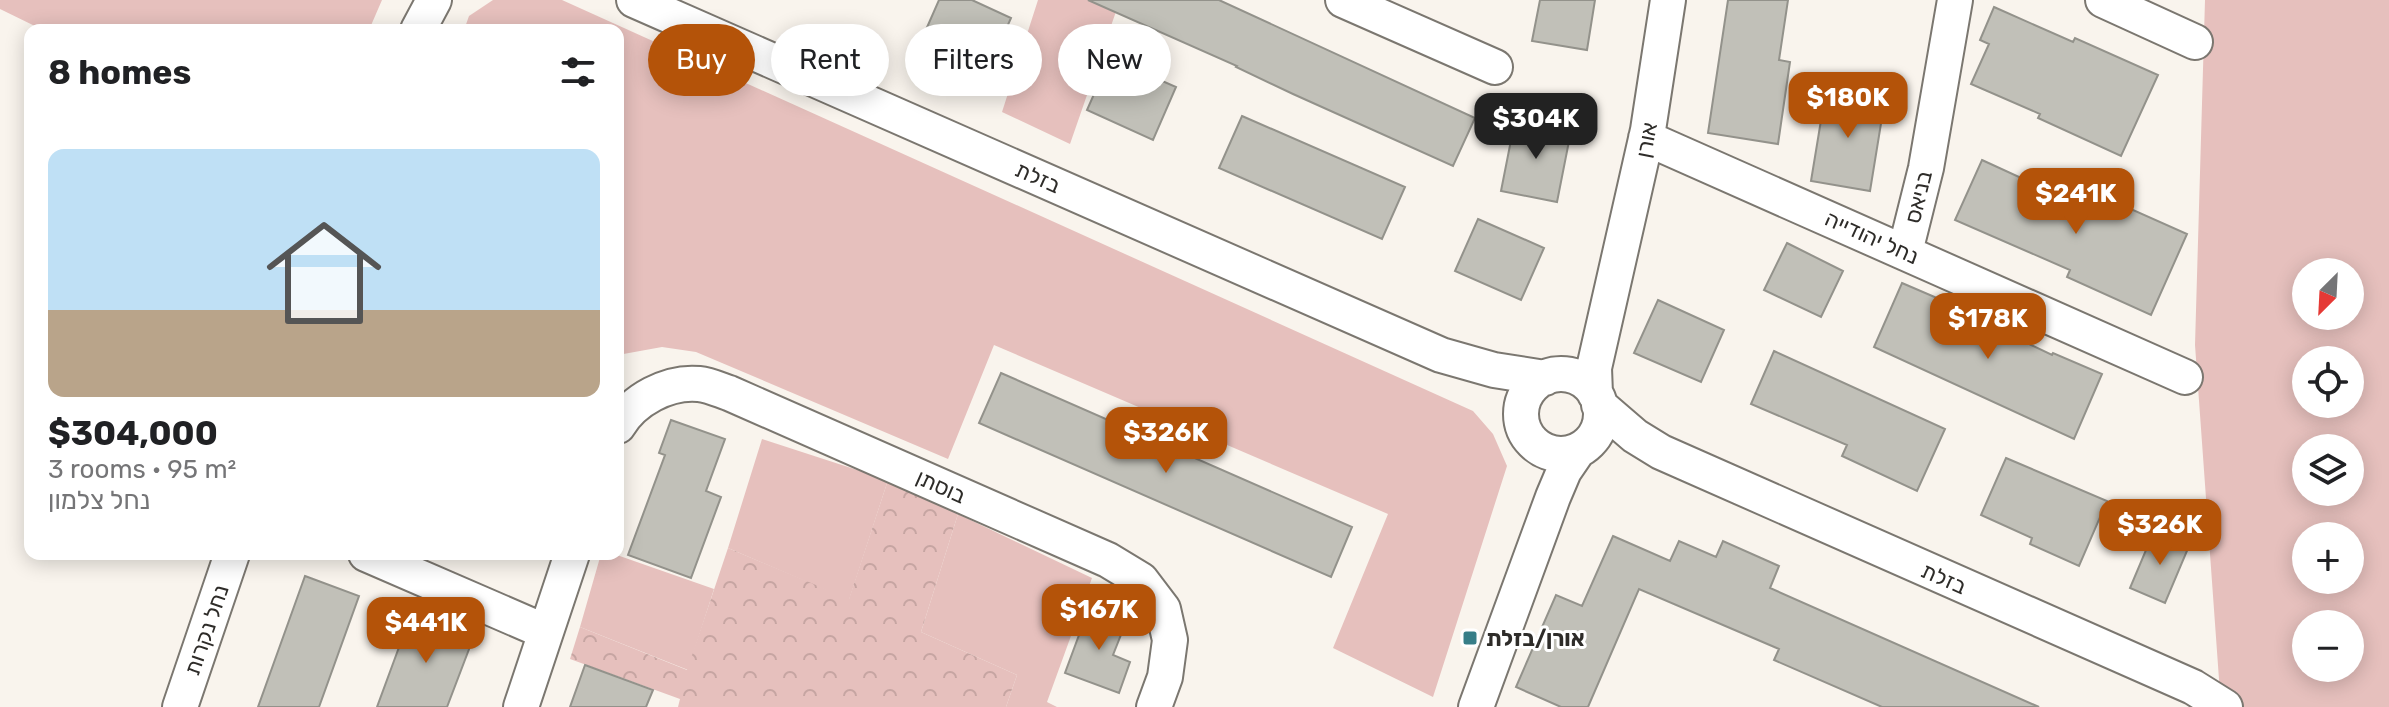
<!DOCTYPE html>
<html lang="en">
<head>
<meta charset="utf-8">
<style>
	body { margin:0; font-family:Rubik,"Noto Sans Hebrew",sans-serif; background:#f2f2f2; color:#202124; height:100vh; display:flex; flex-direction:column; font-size:30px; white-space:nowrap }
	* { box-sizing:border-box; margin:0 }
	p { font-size:26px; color:#757577 }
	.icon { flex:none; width:44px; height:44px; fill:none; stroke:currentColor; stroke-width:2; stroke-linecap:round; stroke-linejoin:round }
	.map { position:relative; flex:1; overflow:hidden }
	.drawer { position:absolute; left:24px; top:24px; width:600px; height:536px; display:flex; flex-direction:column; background:#fff; border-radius:16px; box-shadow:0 4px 20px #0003 }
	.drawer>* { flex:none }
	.hud { position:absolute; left:648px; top:24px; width:760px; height:72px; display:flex; gap:16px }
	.needle { width:52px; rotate:204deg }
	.fabs { position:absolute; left:2292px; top:258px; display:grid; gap:16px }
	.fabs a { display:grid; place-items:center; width:72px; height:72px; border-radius:50%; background:#fff; box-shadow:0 4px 20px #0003; font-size:40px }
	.price { position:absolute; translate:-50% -68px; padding:0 18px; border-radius:16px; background:#b45309; color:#fff; font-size:26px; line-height:52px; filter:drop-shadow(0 2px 4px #0008) }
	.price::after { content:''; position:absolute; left:50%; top:48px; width:24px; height:18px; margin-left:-12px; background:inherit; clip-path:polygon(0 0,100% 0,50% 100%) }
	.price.current { background:#222; color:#fff }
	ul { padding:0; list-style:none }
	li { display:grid; align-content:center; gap:16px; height:424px; padding:0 24px }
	li span { display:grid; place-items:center; height:248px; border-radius:16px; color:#555 }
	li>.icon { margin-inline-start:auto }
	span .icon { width:144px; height:144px; fill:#fffc; stroke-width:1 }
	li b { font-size:34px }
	h2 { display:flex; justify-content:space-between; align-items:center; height:96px; padding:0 24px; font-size:34px }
	.chip { padding:0 28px; border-radius:36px; background:#fff; box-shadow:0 4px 20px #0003; font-size:28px; line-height:72px }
	.chip.current { background:#b45309; color:#fff }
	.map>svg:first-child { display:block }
	.grass { fill:#e6c0bd; fill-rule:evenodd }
	.park { fill:url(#park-crowns) }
	.building { fill:#c1c0b8; stroke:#93928b; stroke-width:2 }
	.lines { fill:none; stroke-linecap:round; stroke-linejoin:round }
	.minor-casing { stroke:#7b7770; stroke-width:38 }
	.minor { stroke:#fff; stroke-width:34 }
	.poi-dot { fill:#377e88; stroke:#fff; stroke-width:3 }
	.labels { text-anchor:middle; stroke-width:6; stroke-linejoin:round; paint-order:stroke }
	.street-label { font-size:22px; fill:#2e2c29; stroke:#fff }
	.poi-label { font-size:22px; font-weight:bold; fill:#2e2c29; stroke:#fff; text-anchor:start }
</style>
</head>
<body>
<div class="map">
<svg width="2389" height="707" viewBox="0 0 2389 707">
	<defs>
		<pattern id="park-crowns" width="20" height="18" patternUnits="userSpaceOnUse" patternTransform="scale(2)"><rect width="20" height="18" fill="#e6c0bd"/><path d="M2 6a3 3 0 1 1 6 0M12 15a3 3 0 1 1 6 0" fill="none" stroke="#c6a5a2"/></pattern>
	</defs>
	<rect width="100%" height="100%" fill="#f9f4ed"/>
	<!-- grass -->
	<path class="grass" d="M 0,0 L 382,0 L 369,30 L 43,30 L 0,9 Z
		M 493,0 L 562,0 L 1473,411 L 1493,434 L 1507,466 L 1433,697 L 1333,648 L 1388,514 L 994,345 L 948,459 L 696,352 L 662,347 L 618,355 L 618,30 L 464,30 L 469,16 Z
		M 1038,0 L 1120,0 L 1070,144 L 1002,112 Z
		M 2205,0 L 2389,0 L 2389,707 L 2221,707 L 2195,345 ZM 2306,272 L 2350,272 L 2350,316 L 2306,316 ZM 2306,360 L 2350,360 L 2350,404 L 2306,404 ZM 2306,448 L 2350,448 L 2350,492 L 2306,492 ZM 2306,536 L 2350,536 L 2350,580 L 2306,580 ZM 2306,624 L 2350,624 L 2350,668 L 2306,668 Z
		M 762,439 L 888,480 L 849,600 L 728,548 Z
		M 958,514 L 1092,578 L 1047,702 L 1057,707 L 1006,707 L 1017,675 L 921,632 Z
		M 601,554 L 614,554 L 714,589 L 688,670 L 580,627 Z"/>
	<!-- park -->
	<path class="park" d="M 888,480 L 958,514 L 921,632 L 1017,675 L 1006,707 L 678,707 L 680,699 L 570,659 L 580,627 L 687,670 L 728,548 L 849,599 Z"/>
	<!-- building -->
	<path class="building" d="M 939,0 L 972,0 L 1011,18 L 988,70 L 921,41 Z
		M 1088,0 L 1219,0 L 1475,118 L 1453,166 L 1293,94 L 1236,67 L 1237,66 Z
		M 1540,0 L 1595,0 L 1587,50 L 1532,41 Z
		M 1728,0 L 1788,0 L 1779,60 L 1790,62 L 1778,144 L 1708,133 Z
		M 1994,7 L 2073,42 L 2075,38 L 2158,75 L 2121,156 L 2038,118 L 2040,114 L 1971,84 L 1989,44 L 1980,40 Z
		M 1110,58 L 1176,87 L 1153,140 L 1087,110 Z
		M 1826,90 L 1885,99 L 1870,191 L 1811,181 Z
		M 1242,116 L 1405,187 L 1382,239 L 1219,168 Z
		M 1515,120 L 1571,131 L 1557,202 L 1501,191 Z
		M 1982,160 L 2041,187 L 2040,189 L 2097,213 L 2104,197 L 2187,234 L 2151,315 L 2067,277 L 2070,270 L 1955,220 Z
		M 1478,219 L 1544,248 L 1521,300 L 1455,271 Z
		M 1787,243 L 1843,271 L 1821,317 L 1764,290 Z
		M 1902,283 L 1951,304 L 1950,306 L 2052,355 L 2053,353 L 2102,374 L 2074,439 L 1874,347 Z
		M 1658,300 L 1724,330 L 1701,382 L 1634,353 Z
		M 1774,351 L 1945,429 L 1917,491 L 1842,456 L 1847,445 L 1751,404 Z
		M 1001,373 L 1352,527 L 1331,577 L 979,423 Z
		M 671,420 L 725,439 L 706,491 L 721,497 L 691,578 L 628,555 L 665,455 L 659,453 Z
		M 2006,458 L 2107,501 L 2079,566 L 2030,544 L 2032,538 L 1981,515 Z
		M 2154,531 L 2189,546 L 2165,603 L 2130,588 Z
		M 1613,536 L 1670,561 L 1679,541 L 1716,557 L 1723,541 L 1779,566 L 1770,588 L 2039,707 L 1882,707 L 1774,660 L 1779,649 L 1639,589 L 1588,707 L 1561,707 L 1516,687 L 1556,595 L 1582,606 Z
		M 305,576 L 359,596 L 319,707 L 258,707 Z
		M 1089,608 L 1126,622 L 1113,655 L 1130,662 L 1119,693 L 1065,673 Z
		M 412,612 L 474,636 L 447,707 L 377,707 Z
		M 585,665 L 653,690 L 646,707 L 570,707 Z"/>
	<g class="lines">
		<defs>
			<path id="minor" d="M 634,0 L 1441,355 L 1494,370 L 1545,378
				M 1343,0 L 1495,67
				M 2103,0 L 2195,42
				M 418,30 L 434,0
				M 1646,138 L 2185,377
				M 1905,252 L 1926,168 L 1955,0
				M1521 414a40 40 0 1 1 80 0a40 40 0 1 1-80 0Z
				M 1595,394 L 1594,368 L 1648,130 L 1668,0
				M 1599,405 L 1635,436 L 1661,452 L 2193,687 L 2225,707
				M 618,426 C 633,400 668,381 699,384 C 709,385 720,390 729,393 L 1108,560 L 1141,580 L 1163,609 L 1170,640 L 1165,677 L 1154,707
				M 366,554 L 546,632
				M 180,707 L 232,554
				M 521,707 L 572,554
				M 1476,707 L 1553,497 L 1564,471 L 1577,452"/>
		</defs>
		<!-- minor casing -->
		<use href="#minor" class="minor-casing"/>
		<!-- minor -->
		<use href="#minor" class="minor"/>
	</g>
	<!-- markers -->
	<rect class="poi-dot" x="1462" y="630" width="16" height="16" rx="4"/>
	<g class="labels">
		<!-- street labels -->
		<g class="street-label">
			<text transform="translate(1646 140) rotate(-79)" y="8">אורן</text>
			<text transform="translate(1038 177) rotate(24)" y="8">בזלת</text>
			<text transform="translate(1918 197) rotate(-76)" y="8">בניאס</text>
			<text transform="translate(1872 237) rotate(24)" y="8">נחל יהודייה</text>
			<text transform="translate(941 486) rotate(24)" y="8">בוסתן</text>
			<text transform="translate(1944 578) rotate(24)" y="8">בזלת</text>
			<text transform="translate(206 630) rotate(-71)" y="8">נחל נקרות</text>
		</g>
		<!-- poi labels -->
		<g class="poi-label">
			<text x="1486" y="646">אורן/בזלת</text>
		</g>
	</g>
</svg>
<div class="fabs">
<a><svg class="needle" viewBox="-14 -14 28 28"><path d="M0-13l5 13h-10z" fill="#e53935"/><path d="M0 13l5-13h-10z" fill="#757577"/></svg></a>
<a><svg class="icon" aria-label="locate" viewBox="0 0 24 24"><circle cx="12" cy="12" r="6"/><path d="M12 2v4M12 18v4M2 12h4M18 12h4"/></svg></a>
<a><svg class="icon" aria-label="layers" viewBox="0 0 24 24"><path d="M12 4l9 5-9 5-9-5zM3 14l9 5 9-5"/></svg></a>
<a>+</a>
<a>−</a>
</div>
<b class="price" style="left:1848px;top:140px">$180K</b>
<b class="price current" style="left:1536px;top:161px">$304K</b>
<b class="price" style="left:2076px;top:236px">$241K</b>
<b class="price" style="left:1988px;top:361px">$178K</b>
<b class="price" style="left:1166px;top:475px">$326K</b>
<b class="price" style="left:2160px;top:567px">$326K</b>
<b class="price" style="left:1099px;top:652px">$167K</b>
<b class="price" style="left:426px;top:665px">$441K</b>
<div class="hud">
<a class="chip current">Buy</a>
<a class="chip">Rent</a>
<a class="chip">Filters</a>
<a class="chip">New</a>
</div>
<section class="drawer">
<h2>8 homes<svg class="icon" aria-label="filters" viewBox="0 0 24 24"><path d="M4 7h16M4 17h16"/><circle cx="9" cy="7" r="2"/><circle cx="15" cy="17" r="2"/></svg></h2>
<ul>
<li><span style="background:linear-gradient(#bfe0f5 65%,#b9a48a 0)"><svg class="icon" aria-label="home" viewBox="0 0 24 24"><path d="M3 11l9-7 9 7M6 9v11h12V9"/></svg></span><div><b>$304,000</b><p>3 rooms · 95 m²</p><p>נחל צלמון</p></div></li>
</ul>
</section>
</div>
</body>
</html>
